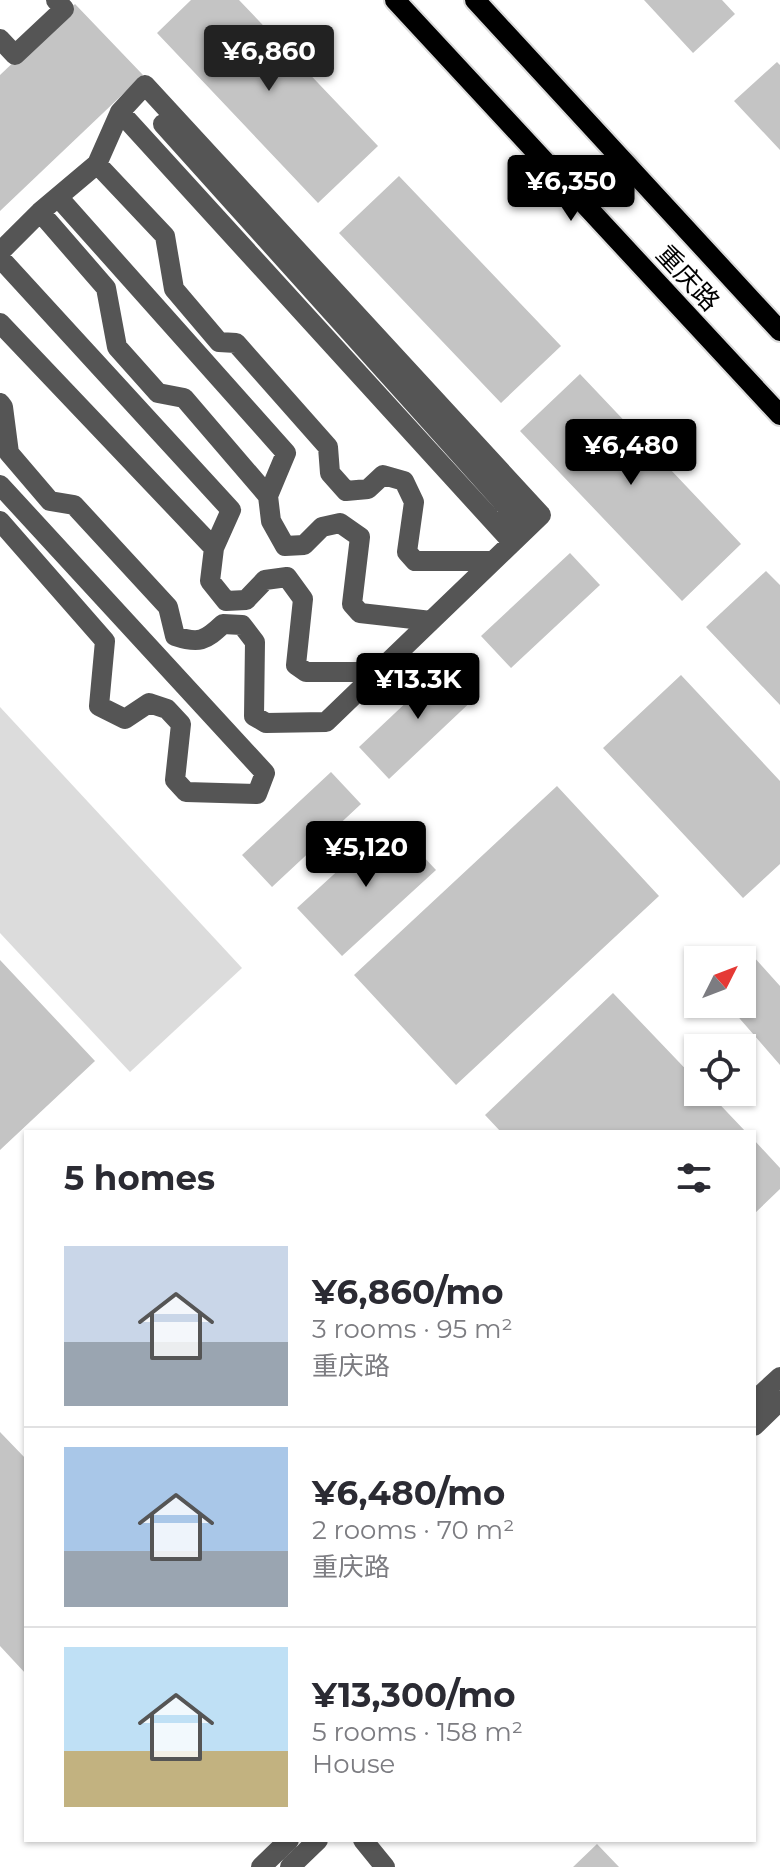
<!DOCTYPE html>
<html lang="en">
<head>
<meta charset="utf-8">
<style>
	body { margin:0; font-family:Montserrat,"Noto Sans SC",sans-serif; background:#f7f7f7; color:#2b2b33; height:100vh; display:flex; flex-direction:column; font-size:30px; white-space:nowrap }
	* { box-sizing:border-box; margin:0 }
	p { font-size:26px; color:#7c7c81 }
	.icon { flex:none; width:44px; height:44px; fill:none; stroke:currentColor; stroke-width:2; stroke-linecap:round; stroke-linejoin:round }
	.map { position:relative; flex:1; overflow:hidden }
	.details { position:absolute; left:24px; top:1130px; width:732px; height:712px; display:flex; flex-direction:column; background:#fff; border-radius:0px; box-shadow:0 2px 6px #0004 }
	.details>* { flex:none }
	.needle { width:52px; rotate:48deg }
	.controls { position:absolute; left:684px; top:946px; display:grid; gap:16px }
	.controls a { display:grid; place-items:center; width:72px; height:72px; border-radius:0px; background:#fff; box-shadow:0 2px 6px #0004; font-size:40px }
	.price { position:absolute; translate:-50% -68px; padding:0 18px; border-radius:8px; background:#000; color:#fff; font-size:26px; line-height:52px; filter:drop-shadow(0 2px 4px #0008) }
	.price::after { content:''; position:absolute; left:50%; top:48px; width:24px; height:18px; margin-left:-12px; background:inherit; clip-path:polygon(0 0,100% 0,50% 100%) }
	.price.current { background:#222; color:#fff }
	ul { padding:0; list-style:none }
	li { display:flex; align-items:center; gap:24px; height:200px; padding:0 40px }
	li+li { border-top:2px solid #e1e1e2 }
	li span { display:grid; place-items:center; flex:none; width:224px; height:160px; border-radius:0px; color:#555 }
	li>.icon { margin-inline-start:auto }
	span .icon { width:96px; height:96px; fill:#fffc; stroke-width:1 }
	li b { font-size:34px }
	h2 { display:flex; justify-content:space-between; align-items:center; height:96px; padding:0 40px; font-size:34px }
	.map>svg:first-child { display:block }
	.green { fill:#dcdcdc }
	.building { fill:#c4c4c4 }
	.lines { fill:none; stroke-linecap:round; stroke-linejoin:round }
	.major-casing { stroke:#dbdbdb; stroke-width:24 }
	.minor { stroke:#555; stroke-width:20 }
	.major { stroke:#000; stroke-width:20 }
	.labels { text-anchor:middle; stroke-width:7; stroke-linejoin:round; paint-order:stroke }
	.street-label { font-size:26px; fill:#000; stroke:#fff }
</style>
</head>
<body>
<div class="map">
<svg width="780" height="1867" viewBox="0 0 780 1867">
	<rect width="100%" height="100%" fill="#fff"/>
	<!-- green -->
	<path class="green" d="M 0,707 L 242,968 L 130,1072 L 0,933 Z"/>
	<!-- building -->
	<path class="building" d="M 191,0 L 239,0 L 378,146 L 318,203 L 157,33 Z
		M 644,0 L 722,0 L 735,14 L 693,53 Z
		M 75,4 L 143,75 L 0,211 L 0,75 Z
		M 777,62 L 780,65 L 780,150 L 734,101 Z
		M 399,176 L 561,346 L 501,403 L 339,233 Z
		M 580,374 L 741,544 L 682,601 L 520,431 Z
		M 570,553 L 600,585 L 511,668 L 481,636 Z
		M 766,571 L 780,585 L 780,705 L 706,627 Z
		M 448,663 L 478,695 L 389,779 L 359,747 Z
		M 681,675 L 780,781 L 780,864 L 743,898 L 603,748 Z
		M 331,772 L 361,804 L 272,887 L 242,855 Z
		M 557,786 L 659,896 L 456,1085 L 354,975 Z
		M 391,822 L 436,870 L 342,956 L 297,908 Z
		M 744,946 L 780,986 L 780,1065 L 727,1004 L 742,1004 L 742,960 L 728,960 Z
		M 0,960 L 95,1061 L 0,1150 Z
		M 613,993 L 698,1082 L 698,1092 L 708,1092 L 746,1132 L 501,1132 L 485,1115 Z
		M 754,1140 L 780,1168 L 780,1189 L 754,1214 Z
		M 0,1432 L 26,1459 L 26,1674 L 0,1646 Z
		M 597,1844 L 619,1867 L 573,1867 Z"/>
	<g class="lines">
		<defs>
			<path id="major" d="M 395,0 L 780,415
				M 475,0 L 780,331"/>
		</defs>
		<!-- major casing -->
		<use href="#major" class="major-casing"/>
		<!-- minor -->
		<path class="minor" d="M 0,39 L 15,55 L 64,9 L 56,0
			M 120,112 L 512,542
			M 163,124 L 526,528
			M 97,164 L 165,236 L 174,289 L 219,342 L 236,343 L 328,447 L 330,473 L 346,491 L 368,489 L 383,475 L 404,481 L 414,502 L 407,552 L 415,561 L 492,561
			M 58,197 L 286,453 L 268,496
			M 40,212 L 106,288 L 117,347 L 158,393 L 184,398 L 268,496 L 271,521 L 285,546 L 304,545 L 322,527 L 340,523 L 360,537 L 352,604 L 360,613 L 431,621
			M 0,252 L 40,212 L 97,164 L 120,112 L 145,85 L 541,515 L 326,722 L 266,723 L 254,716 L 255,642 L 242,625 L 223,624 C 205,641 199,644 175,636 L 168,607 L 74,505 L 50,501 L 9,453 L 3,407 L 0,403
			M 0,258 L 231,510 L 214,548
			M 0,323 L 214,548 L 210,581 L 226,601 L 246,600 L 265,580 L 287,577 L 303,599 L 296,665 L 306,672 L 378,672
			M 0,485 L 265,773 L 257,794 L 186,792 L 175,780 L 181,724 L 167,709 L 149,703 L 125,719 L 99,706 L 105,641 L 0,521
			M 754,1401 L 780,1377
			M 754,1426 L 780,1401
			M 363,1840 L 385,1867
			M 261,1867 L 289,1840
			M 290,1867 L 318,1840"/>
		<!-- major -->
		<use href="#major" class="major"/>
	</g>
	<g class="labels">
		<!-- street labels -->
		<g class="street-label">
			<text transform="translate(688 278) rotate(47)" y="9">重庆路</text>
		</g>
	</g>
</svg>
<div class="controls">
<a><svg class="needle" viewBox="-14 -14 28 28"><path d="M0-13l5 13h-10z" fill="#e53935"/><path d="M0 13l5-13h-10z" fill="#7c7c81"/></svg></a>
<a><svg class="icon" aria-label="locate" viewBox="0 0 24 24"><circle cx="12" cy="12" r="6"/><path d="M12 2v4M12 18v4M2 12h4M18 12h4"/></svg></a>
</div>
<b class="price current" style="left:269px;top:93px">¥6,860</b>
<b class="price" style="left:571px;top:223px">¥6,350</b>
<b class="price" style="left:631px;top:487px">¥6,480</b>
<b class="price" style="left:418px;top:721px">¥13.3K</b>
<b class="price" style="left:366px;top:889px">¥5,120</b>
<section class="details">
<h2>5 homes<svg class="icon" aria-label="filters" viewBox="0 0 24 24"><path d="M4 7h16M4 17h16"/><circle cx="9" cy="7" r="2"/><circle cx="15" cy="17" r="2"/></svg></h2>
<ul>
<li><span style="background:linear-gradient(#c9d6e8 60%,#9aa5b1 0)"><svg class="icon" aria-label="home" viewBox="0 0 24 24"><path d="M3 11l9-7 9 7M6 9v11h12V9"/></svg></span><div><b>¥6,860/mo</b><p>3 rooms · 95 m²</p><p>重庆路</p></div></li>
<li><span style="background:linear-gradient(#a9c7e8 65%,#9aa5b1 0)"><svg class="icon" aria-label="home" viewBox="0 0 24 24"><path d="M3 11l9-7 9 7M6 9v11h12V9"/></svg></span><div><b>¥6,480/mo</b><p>2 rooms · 70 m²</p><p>重庆路</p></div></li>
<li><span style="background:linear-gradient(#bfe0f5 65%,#c2b280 0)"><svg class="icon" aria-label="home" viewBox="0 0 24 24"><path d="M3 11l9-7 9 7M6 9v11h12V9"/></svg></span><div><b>¥13,300/mo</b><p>5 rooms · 158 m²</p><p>House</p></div></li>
</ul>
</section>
</div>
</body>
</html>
